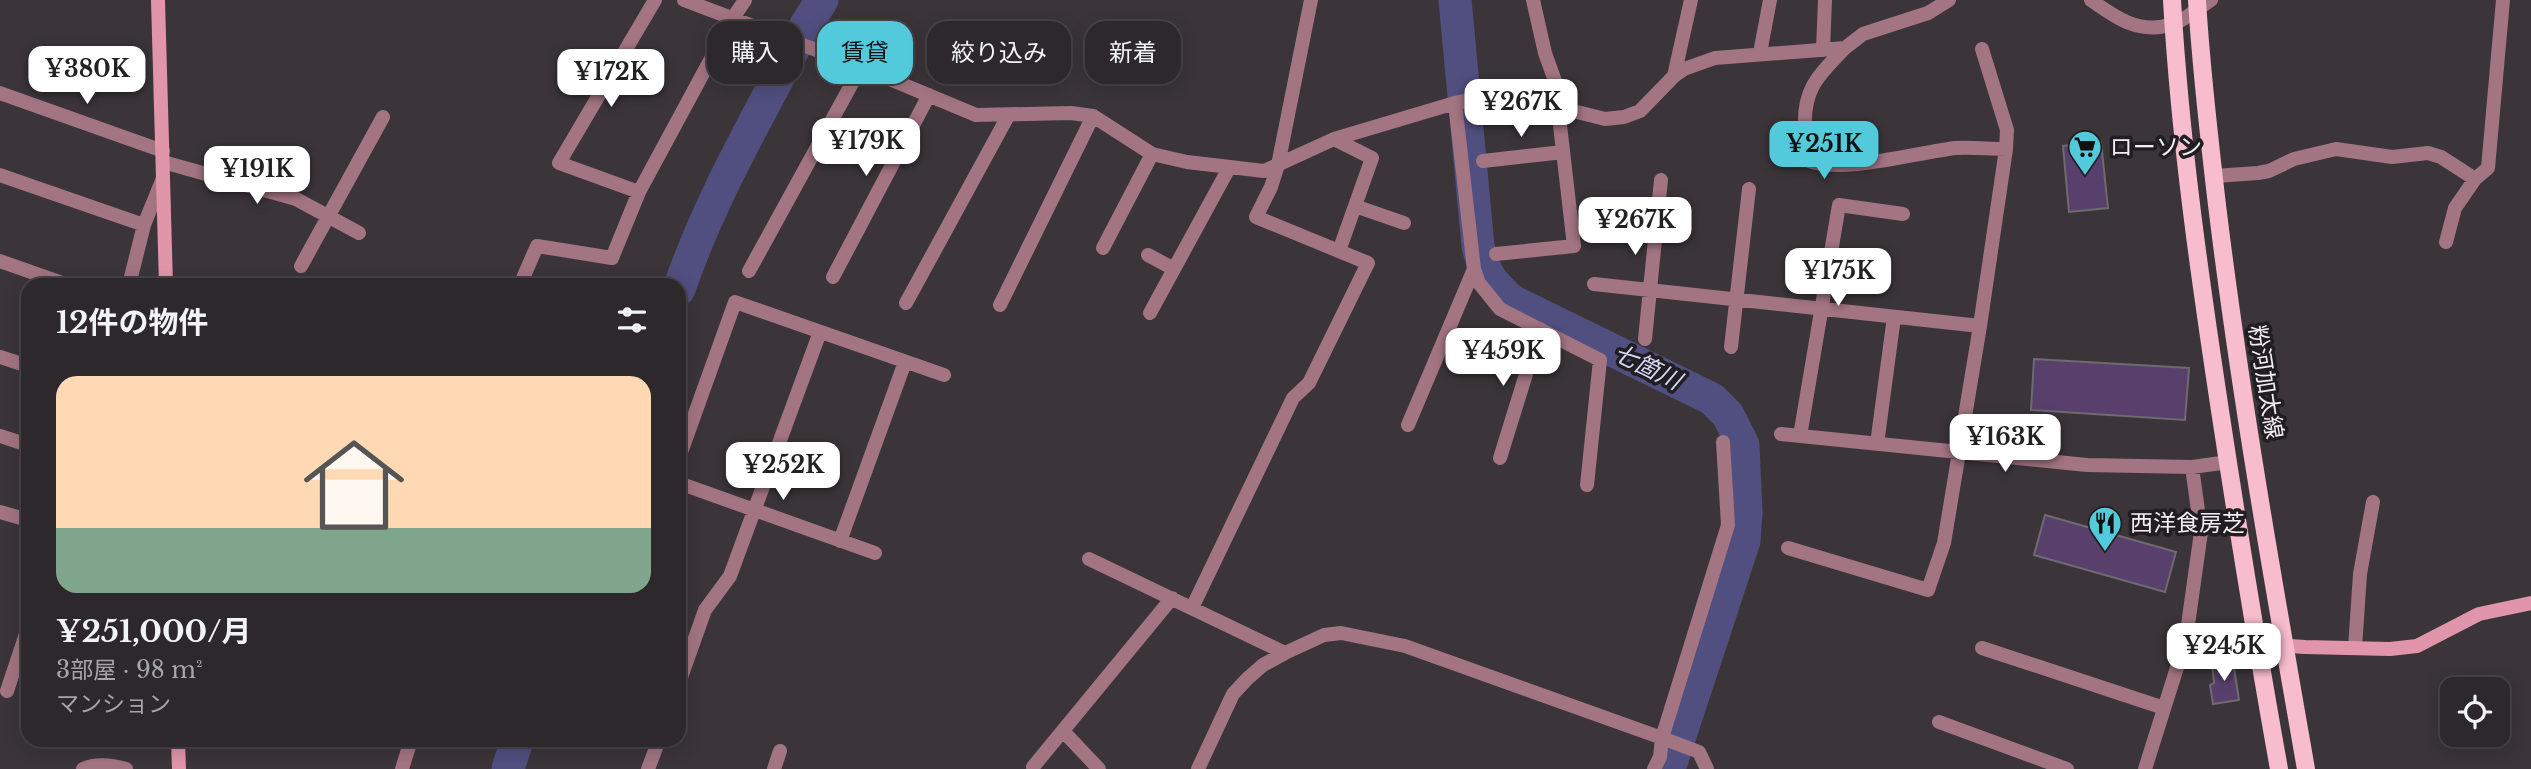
<!DOCTYPE html>
<html lang="ja">
<head>
<meta charset="utf-8">
<style>
	body { margin:0; font-family:"Libre Baskerville","Noto Sans JP",serif; background:#383437; color:#f1f3f6; height:100vh; display:flex; flex-direction:column; font-size:26px; white-space:nowrap }
	* { box-sizing:border-box; margin:0 }
	p { font-size:23px; color:#a6a6a9 }
	.icon { flex:none; width:38px; height:38px; fill:none; stroke:currentColor; stroke-width:2; stroke-linecap:round; stroke-linejoin:round }
	.map { position:relative; flex:1; overflow:hidden }
	.drawer { position:absolute; left:21px; top:278px; width:665px; height:469px; display:flex; flex-direction:column; background:#2c282b; border-radius:21px; box-shadow:0 4px 18px #0003,0 0 0 2px #484447 }
	.drawer>* { flex:none }
	.banner { position:absolute; left:707px; top:21px; width:665px; height:63px; display:flex; gap:14px }
	.fabs { position:absolute; left:2440px; top:677px; display:grid; gap:14px }
	.fabs a { display:grid; place-items:center; width:70px; height:70px; border-radius:14px; background:#2c282b; box-shadow:0 4px 18px #0003,0 0 0 2px #484447; font-size:35px }
	.price { position:absolute; translate:-50% -60px; padding:0 16px; border-radius:14px; background:#fff; color:#222; font-size:23px; line-height:46px; filter:drop-shadow(0 2px 4px #0008) }
	.price::after { content:''; position:absolute; left:50%; top:42px; width:21px; height:16px; margin-left:-10px; background:inherit; clip-path:polygon(0 0,100% 0,50% 100%) }
	.price.selected { background:#53cadc; color:#111 }
	ul { padding:0; list-style:none }
	li { display:grid; align-content:center; gap:14px; height:371px; padding:0 35px }
	li span { display:grid; place-items:center; height:217px; border-radius:21px; color:#555 }
	li>.icon { margin-inline-start:auto }
	span .icon { width:126px; height:126px; fill:#fffc; stroke-width:1 }
	li b { font-size:30px }
	h2 { display:flex; justify-content:space-between; align-items:center; height:84px; padding:0 35px; font-size:30px }
	.chip { padding:0 24px; border-radius:21px; background:#2c282b; box-shadow:0 4px 18px #0003,0 0 0 2px #484447; font-size:24px; line-height:63px }
	.chip.selected { background:#53cadc; color:#111 }
	.map>svg:first-child { display:block }
	.lines { fill:none; stroke-linecap:round; stroke-linejoin:round }
	.river { stroke:#514f80; stroke-width:33 }
	.building { fill:#59406c; stroke:#6e6a71; stroke-width:2 }
	.street { stroke:#a37482; stroke-width:14 }
	.secondary { stroke:#e095ab; stroke-width:14 }
	.primary { stroke:#f7bccd; stroke-width:18 }
	.labels { text-anchor:middle; stroke-width:7; stroke-linejoin:round; paint-order:stroke }
	.poi-label { font-size:23px; fill:#f1edf0; stroke:#201e20; text-anchor:start }
	.street-label { font-size:23px; fill:#f1edf0; stroke:#201e20 }
	.water-label { font-size:24px; font-style:italic; fill:#d6d7f7; stroke:#201e20 }
</style>
</head>
<body>
<div class="map">
<svg width="2531" height="769" viewBox="0 0 2531 769">
	<rect width="100%" height="100%" fill="#3b3539"/>
	<g class="lines">
		<!-- river -->
		<path class="river" d="M 1455,0 L 1478,246 C 1484,273 1491,283 1512,301 L 1712,399 L 1728,415 L 1743,445 L 1746,512 L 1744,541 L 1669,769
			M 679,289 C 711,196 761,112 806,25 L 822,0
			M 508,769 L 517,740"/>
	</g>
	<!-- building -->
	<path class="building" d="M 2101,142 L 2108,208 L 2069,212 L 2063,146 Z
		M 2034,359 L 2189,368 L 2185,420 L 2031,410 Z
		M 2045,515 L 2176,552 L 2165,592 L 2034,555 Z
		M 2233,661 L 2239,700 L 2213,704 L 2210,685 L 2214,683 L 2212,664 Z"/>
	<g class="lines">
		<!-- street -->
		<path class="street" d="M 684,0 L 861,67 L 976,115 L 1071,113 L 1093,116 L 1152,154 L 1187,162 L 1264,171 L 1334,139 L 1455,103 L 1483,98 L 1565,109 L 1605,119 L 1624,117 L 1640,111 L 1674,76 L 1684,69 L 1715,58 L 1845,48 L 1863,34 L 1928,13 L 1949,0
			M 1533,0 L 1545,53 L 1565,109
			M 2091,0 C 2116,18 2139,35 2173,24 C 2186,20 2199,7 2211,0
			M 1845,48 C 1819,75 1803,88 1805,128 C 1805,139 1805,150 1809,161 C 1843,174 1919,152 1956,148 C 1972,147 1990,149 2006,149
			M 1823,50 L 1825,0
			M 1760,53 L 1770,0
			M 1674,76 L 1691,0
			M 0,93 L 163,151
			M 1455,103 L 1474,269 L 1479,283 L 1500,309 L 1600,360 L 1587,485
			M 1334,139 L 1372,158 L 1339,251
			M 1483,161 L 1563,152
			M 163,162 L 296,199 L 359,233
			M 0,175 L 144,225
			M 2214,176 L 2258,173 L 2269,171 L 2294,159 L 2336,149 L 2392,157 L 2428,153 L 2441,157 L 2475,179
			M 639,192 L 559,163 L 655,0
			M 1355,206 L 1404,223
			M 2446,242 L 2455,208 L 2475,179 L 2488,168 L 2503,0
			M 1103,248 L 1152,154
			M 1496,254 L 1574,246 L 1558,108
			M 1148,255 L 1174,269
			M 0,261 L 68,285
			M 301,266 L 383,117
			M 749,271 L 861,67
			M 833,277 L 929,95
			M 1594,284 L 1980,326
			M 129,285 L 144,225 L 163,178
			M 520,285 L 537,246 L 612,258 L 639,192 L 733,18 L 745,0
			M 906,303 L 1008,116
			M 1000,305 L 1093,116
			M 1150,313 L 1229,168
			M 1645,339 L 1661,180
			M 1731,347 L 1749,189
			M 0,357 L 28,366
			M 1408,425 L 1474,269
			M 1781,434 L 2087,465 L 2192,467 L 2228,462
			M 0,436 L 28,445
			M 1800,436 L 1839,205 L 1903,214
			M 1877,444 L 1894,317
			M 679,458 L 735,302 L 944,375
			M 1500,458 L 1540,329
			M 679,483 L 875,553
			M 0,512 L 28,520
			M 840,541 L 905,362
			M 1788,548 L 1928,590 L 1944,543 L 1980,326 L 2006,149 L 2007,130 L 1982,49
			M 1089,559 L 1285,653
			M 1192,608 L 1293,398 L 1309,383 L 1368,263 L 1256,217 L 1271,187 L 1278,165 L 1311,0
			M 1982,648 L 2164,708
			M 2355,648 L 2360,574 L 2373,502
			M 679,683 L 705,610 L 730,576 L 820,332
			M 7,691 L 28,628
			M 1939,722 L 2067,769
			M 1063,731 L 1099,769
			M 1033,767 L 1172,598
			M 83,769 C 96,763 112,765 126,769
			M 402,769 L 411,740
			M 648,769 L 659,740
			M 774,769 L 780,751
			M 1198,769 L 1233,694 L 1247,679 L 1263,665 L 1285,653 L 1324,635 L 1341,633 L 1405,646 L 1662,738 L 1699,752 L 1707,769
			M 1654,769 L 1660,757 L 1662,738 L 1728,525 L 1723,442
			M 2145,769 L 2186,639 L 2201,532 L 2192,467"/>
		<!-- secondary -->
		<path class="secondary" d="M 158,0 L 166,285
			M 2186,639 L 2305,647 L 2390,649 L 2417,646 L 2479,614 L 2531,603
			M 178,740 L 179,769"/>
		<!-- primary -->
		<path class="primary" d="M 2172,0 C 2180,140 2200,279 2221,417 C 2239,535 2258,652 2279,769
			M 2197,0 C 2201,69 2209,137 2217,205 C 2240,394 2273,581 2306,769"/>
	</g>
	<!-- icons -->
	<defs>
		<symbol id="supermarket-pin" viewBox="-11 -11 22 30"><path d="M0 17L-7.5 6A9.5 9.5 0 1 1 7.5 6Z" fill="#53cadc" stroke="#201e20"/><path d="M-6-5.5h2.5l.6 2H6L4.5 2H-2.5L-4.4-4H-6ZM-1.5 3.2a1.3 1.3 0 1 0 .1 0ZM3 3.2a1.3 1.3 0 1 0 .1 0Z" fill="#111"/></symbol>
		<symbol id="restaurant-pin" viewBox="-11 -11 22 30"><path d="M0 17L-7.5 6A9.5 9.5 0 1 1 7.5 6Z" fill="#53cadc" stroke="#201e20"/><path d="M-5-6h1v4h1v-4h1v4h1v-4h1v5L-1.5 .5V6h-2V.5L-5-1ZM5-6V6H3V1.5H1.5Q1.5-4 5-6Z" fill="#111"/></symbol>
	</defs>
	<g fill-rule="evenodd">
		<use href="#supermarket-pin" x="2066" y="128" width="38" height="52"/>
		<use href="#restaurant-pin" x="2086" y="504" width="38" height="52"/>
	</g>
	<g class="labels">
		<!-- poi labels -->
		<g class="poi-label">
			<text x="2110" y="155">ローソン</text>
			<text x="2130" y="531">西洋食房芝</text>
		</g>
		<!-- street labels -->
		<g class="street-label">
			<text transform="translate(2266 382) rotate(81)" y="8">粉河加太線</text>
		</g>
		<!-- water labels -->
		<g class="water-label">
			<text transform="translate(1647 367) rotate(26)" y="8">七箇川</text>
		</g>
	</g>
</svg>
<div class="fabs">
<a><svg class="icon" aria-label="locate" viewBox="0 0 24 24"><circle cx="12" cy="12" r="6"/><path d="M12 2v4M12 18v4M2 12h4M18 12h4"/></svg></a>
</div>
<b class="price" style="left:87px;top:106px">¥380K</b>
<b class="price" style="left:611px;top:109px">¥172K</b>
<b class="price" style="left:1521px;top:139px">¥267K</b>
<b class="price" style="left:866px;top:178px">¥179K</b>
<b class="price selected" style="left:1824px;top:181px">¥251K</b>
<b class="price" style="left:257px;top:206px">¥191K</b>
<b class="price" style="left:1635px;top:257px">¥267K</b>
<b class="price" style="left:1838px;top:308px">¥175K</b>
<b class="price" style="left:1503px;top:388px">¥459K</b>
<b class="price" style="left:2005px;top:474px">¥163K</b>
<b class="price" style="left:783px;top:502px">¥252K</b>
<b class="price" style="left:2224px;top:683px">¥245K</b>
<div class="banner">
<a class="chip">購入</a>
<a class="chip selected">賃貸</a>
<a class="chip">絞り込み</a>
<a class="chip">新着</a>
</div>
<section class="drawer">
<h2>12件の物件<svg class="icon" aria-label="filters" viewBox="0 0 24 24"><path d="M4 7h16M4 17h16"/><circle cx="9" cy="7" r="2"/><circle cx="15" cy="17" r="2"/></svg></h2>
<ul>
<li><span style="background:linear-gradient(#ffd9b3 70%,#7fa58c 0)"><svg class="icon" aria-label="home" viewBox="0 0 24 24"><path d="M3 11l9-7 9 7M6 9v11h12V9"/></svg></span><div><b>¥251,000/月</b><p>3部屋 · 98 m²</p><p>マンション</p></div></li>
</ul>
</section>
</div>
</body>
</html>
